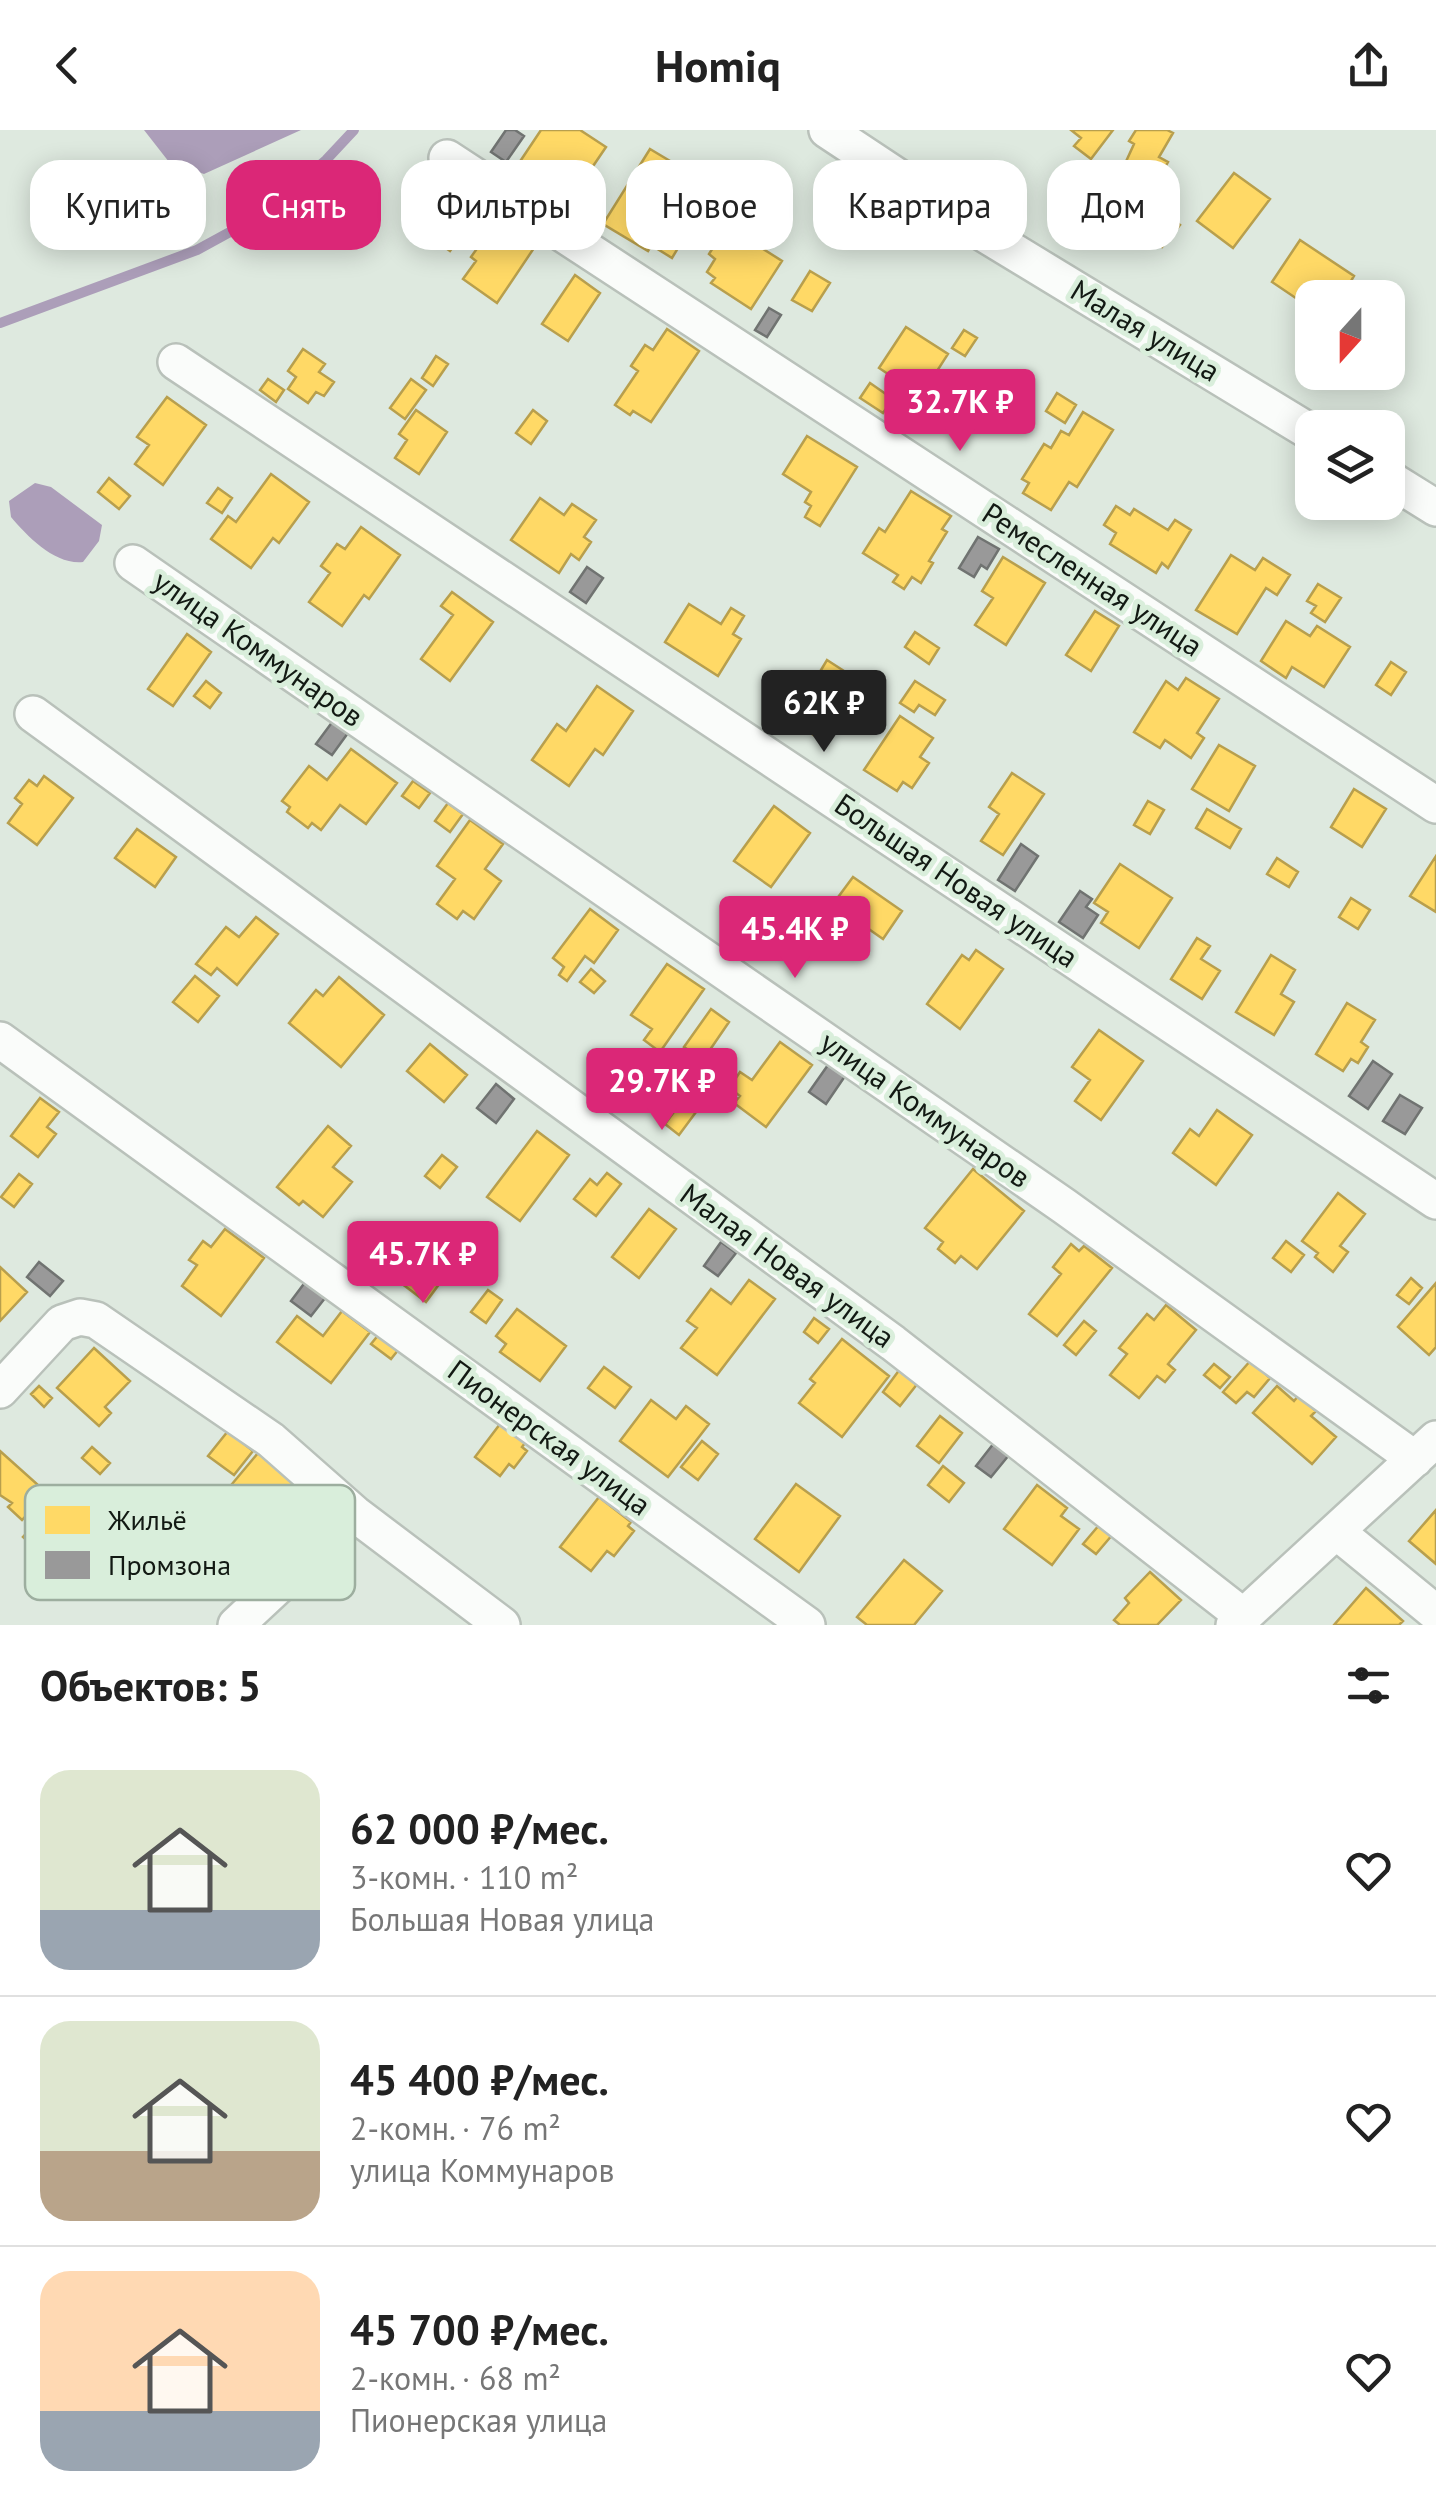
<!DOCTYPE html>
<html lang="ru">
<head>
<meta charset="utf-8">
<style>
	body { margin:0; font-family:"PT Sans",sans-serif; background:#f2f2f2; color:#222; height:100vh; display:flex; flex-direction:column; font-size:38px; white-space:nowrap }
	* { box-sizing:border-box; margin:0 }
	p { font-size:32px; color:#767676 }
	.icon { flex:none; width:55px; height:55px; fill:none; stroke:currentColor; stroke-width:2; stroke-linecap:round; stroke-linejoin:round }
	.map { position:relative; height:1495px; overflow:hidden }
	.drawer { display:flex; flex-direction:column; background:#fff; flex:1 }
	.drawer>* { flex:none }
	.banner { position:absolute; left:30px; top:30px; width:1378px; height:90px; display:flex; gap:20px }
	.needle { width:65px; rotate:201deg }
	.controls { position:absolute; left:1295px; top:150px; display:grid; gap:20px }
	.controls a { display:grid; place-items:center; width:110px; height:110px; border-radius:20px; background:#fff; box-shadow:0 5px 25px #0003; font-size:50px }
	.price { position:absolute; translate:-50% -85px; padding:0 22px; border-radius:10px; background:#db2777; color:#fff; font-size:32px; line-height:65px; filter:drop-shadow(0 2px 5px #0008) }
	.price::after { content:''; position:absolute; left:50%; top:60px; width:30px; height:22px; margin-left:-15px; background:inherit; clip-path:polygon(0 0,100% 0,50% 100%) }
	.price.on { background:#222; color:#fff }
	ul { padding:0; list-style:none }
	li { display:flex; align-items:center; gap:30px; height:250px; padding:0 40px }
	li+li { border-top:2px solid #e0e0e0 }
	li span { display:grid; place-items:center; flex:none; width:280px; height:200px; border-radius:30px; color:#555 }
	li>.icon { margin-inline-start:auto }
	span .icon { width:120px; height:120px; fill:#fffc; stroke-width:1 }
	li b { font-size:42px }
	h2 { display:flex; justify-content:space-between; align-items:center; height:120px; padding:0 40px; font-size:42px }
	.chip { padding:0 35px; border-radius:30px; background:#fff; box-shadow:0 5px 25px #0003; font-size:35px; line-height:90px }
	.chip.on { background:#db2777; color:#fff }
	header { display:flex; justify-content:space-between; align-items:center; height:130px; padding:0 40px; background:#fff; font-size:45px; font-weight:700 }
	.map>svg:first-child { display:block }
	.water { fill:#ac9eb9 }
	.homes { fill:#ffd966; stroke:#b89f4d; stroke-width:2.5 }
	.industry { fill:#999; stroke:#707371; stroke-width:2.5 }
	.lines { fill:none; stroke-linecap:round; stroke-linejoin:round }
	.stream { stroke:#ac9eb9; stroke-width:10 }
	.minor-casing { stroke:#b9c1ba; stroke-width:40 }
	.minor { stroke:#fafcfa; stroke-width:35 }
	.labels { text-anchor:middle; stroke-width:10; stroke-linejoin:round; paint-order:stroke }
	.street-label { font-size:30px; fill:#121913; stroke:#d9eedb }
	.key { fill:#d9eedb; stroke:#9dae9f; stroke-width:2.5 }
	.key-label { font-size:28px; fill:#121913 }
</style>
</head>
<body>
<header><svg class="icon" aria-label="back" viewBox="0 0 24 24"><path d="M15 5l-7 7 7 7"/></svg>Homiq<svg class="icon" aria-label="share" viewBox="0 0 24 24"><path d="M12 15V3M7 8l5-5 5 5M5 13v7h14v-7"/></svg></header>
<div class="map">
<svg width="1436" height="1495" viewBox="0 0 1436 1495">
	<rect width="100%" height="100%" fill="#dee9df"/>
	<!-- water -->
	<path class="water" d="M 144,0 L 301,0 L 204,44 L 169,32 Z
		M 35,353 L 51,357 L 102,395 L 99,411 L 83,432 C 55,435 28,407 11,387 L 9,371 Z"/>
	<!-- homes -->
	<path class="homes" d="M 541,0 L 580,0 L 606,17 L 570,70 L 536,47 L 531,55 L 513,42 Z
		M 1071,0 L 1113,0 L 1091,29 L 1074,16 L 1081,8 Z
		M 1136,0 L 1167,0 L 1173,3 L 1159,27 L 1168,32 L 1148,67 L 1118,49 L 1134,14 L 1129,11 Z
		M 650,19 L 695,46 L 648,121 L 603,94 Z
		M 1234,43 L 1270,69 L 1233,118 L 1197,91 Z
		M 478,74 L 492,84 L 474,111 L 459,101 Z
		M 1164,82 L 1180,95 L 1162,117 L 1146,104 Z
		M 498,89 L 536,115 L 497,173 L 463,149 L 476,131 L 471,127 Z
		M 731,89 L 747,99 L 743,106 L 782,131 L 751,179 L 711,153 L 715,148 L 707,142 L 715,129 L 709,124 Z
		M 671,93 L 687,103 L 672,128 L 656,118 Z
		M 449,99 L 460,107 L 450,121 L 439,113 Z
		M 1300,110 L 1354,146 L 1341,168 L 1312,168 L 1312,179 L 1272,152 Z
		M 810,141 L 830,153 L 812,181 L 792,170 Z
		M 575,145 L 600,163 L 568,211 L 542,194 Z
		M 906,197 L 948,224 L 921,266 L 879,238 Z
		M 667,199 L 699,221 L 651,292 L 633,281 L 630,285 L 615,275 L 638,241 L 631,236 L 645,215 L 653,220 Z
		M 964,200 L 977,208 L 965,226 L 952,218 Z
		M 303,219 L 325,234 L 319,242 L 334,252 L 324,266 L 316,262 L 308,273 L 288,259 L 296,247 L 288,241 Z
		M 436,226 L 448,234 L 433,256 L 422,248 Z
		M 268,249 L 284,260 L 276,272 L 260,260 Z
		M 411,249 L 426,260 L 405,289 L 390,278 Z
		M 870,253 L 893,269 L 883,283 L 860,268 Z
		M 1057,263 L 1076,275 L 1065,293 L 1046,281 Z
		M 167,267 L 206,295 L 163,355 L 135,334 L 149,315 L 137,307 Z
		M 416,280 L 447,302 L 419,344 L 395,328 L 407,310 L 399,304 Z
		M 533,280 L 547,291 L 531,314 L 516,303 Z
		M 1083,282 L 1113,300 L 1077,357 L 1069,352 L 1051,380 L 1023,363 L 1029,353 L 1022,349 L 1044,314 L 1051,318 L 1061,301 L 1069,305 Z
		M 807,306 L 857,337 L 820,396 L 805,387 L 811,376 L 805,372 L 811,362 L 783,344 Z
		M 271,344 L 309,372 L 279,413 L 273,408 L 251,438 L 211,409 L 228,386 L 236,392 Z
		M 109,348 L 130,366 L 119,379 L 98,362 Z
		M 218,358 L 232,368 L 222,383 L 207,373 Z
		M 911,361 L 951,386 L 942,399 L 947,402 L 929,431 L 933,433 L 921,453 L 912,447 L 904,459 L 893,452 L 898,445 L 863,423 L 879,398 L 885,402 Z
		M 540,368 L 564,385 L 572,374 L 596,390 L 584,407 L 591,412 L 579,430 L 571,424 L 559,443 L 511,410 Z
		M 1116,376 L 1130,385 L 1134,379 L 1168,400 L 1175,390 L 1191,400 L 1168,438 L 1162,433 L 1156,443 L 1110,414 L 1116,403 L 1104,395 Z
		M 361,397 L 400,425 L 369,469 L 364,465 L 342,496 L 309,472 L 330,443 L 321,436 L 337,414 L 345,419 Z
		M 1231,425 L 1255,440 L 1263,428 L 1290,445 L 1277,465 L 1266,458 L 1237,504 L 1196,480 Z
		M 1003,427 L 1045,453 L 1006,515 L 975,495 L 993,468 L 982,461 Z
		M 1318,454 L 1341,468 L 1325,492 L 1311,483 L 1316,476 L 1307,471 Z
		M 452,462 L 493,492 L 450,551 L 421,529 L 453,485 L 441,476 Z
		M 689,474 L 721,494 L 731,478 L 744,486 L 733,504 L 741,509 L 718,546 L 665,512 Z
		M 1095,481 L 1119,496 L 1091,541 L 1066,525 Z
		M 1286,491 L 1310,506 L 1317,496 L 1350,517 L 1324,557 L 1292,537 L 1286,548 L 1261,531 Z
		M 915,502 L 939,518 L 929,534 L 905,517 Z
		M 187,504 L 211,522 L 173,576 L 148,559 Z
		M 827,530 L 855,548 L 817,607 L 789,590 L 799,574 L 791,570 L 804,550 L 812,555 Z
		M 1391,532 L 1406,542 L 1391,565 L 1376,555 Z
		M 1186,548 L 1219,569 L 1197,603 L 1204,608 L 1191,628 L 1165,610 L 1160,618 L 1134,602 L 1166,551 L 1178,560 Z
		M 206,551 L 221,563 L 210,578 L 194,566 Z
		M 915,551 L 945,570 L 935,585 L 919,575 L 914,582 L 900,573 Z
		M 597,556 L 633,581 L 603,625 L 595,619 L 569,656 L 532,630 L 557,594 L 566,601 Z
		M 900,586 L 933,608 L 920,627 L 929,633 L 912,658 L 903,652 L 897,661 L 864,640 Z
		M 1219,615 L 1255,636 L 1229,681 L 1192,659 Z
		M 351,619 L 397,653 L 366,694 L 340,675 L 321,700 L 312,693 L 308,698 L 287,682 L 290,677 L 282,671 L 309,636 L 327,650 Z
		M 1012,643 L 1044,664 L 1003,725 L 981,711 L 999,684 L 989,677 Z
		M 44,646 L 73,668 L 37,715 L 8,693 L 22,674 L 15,668 L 29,650 L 37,656 Z
		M 413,651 L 430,663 L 419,678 L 402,666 Z
		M 1354,659 L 1386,679 L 1362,717 L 1331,697 Z
		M 1148,671 L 1164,680 L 1150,704 L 1134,695 Z
		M 448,673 L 463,684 L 450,702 L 435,691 Z
		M 774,676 L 810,703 L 771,757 L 734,731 Z
		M 1207,679 L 1241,699 L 1230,718 L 1196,698 Z
		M 470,690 L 503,714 L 485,739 L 501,751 L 474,789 L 463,781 L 457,789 L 437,774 L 455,749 L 437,736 Z
		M 137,699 L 176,727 L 155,757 L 115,728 Z
		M 1436,726 L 1436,782 L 1410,766 Z
		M 1277,728 L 1298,742 L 1289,757 L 1267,744 Z
		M 1120,734 L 1172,768 L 1139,818 L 1101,793 L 1108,782 L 1094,773 Z
		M 853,747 L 902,781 L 883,809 L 833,774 Z
		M 1351,768 L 1370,780 L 1358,799 L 1339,787 Z
		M 590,779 L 618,800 L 594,833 L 585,826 L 567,851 L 559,845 L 564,837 L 553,828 Z
		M 256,787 L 278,804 L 237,855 L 217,838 L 211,845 L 196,834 L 226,797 L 239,807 Z
		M 1197,808 L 1210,816 L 1201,829 L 1220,841 L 1202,869 L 1171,849 Z
		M 976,820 L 1003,839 L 960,899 L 927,874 L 962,825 L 969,830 Z
		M 1271,825 L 1295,840 L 1281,864 L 1294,872 L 1274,905 L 1236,882 Z
		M 667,834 L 704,859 L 660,922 L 644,910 L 652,899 L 631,885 Z
		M 591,839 L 605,851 L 594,863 L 580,852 Z
		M 195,846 L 219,866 L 198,892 L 173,872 Z
		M 339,847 L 384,885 L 341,937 L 289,893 L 316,860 L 323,866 Z
		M 1347,873 L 1375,890 L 1361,912 L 1368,917 L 1358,933 L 1351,929 L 1343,941 L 1316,924 Z
		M 711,879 L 729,892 L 703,930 L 684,917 Z
		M 1099,900 L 1143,931 L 1101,990 L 1075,971 L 1090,950 L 1072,937 Z
		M 780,912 L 812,935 L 766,997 L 734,973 L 740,966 L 729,958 L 740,942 L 752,950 Z
		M 430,914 L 467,945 L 444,972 L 407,941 Z
		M 685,967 L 699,978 L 679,1005 L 665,994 Z
		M 40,968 L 59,982 L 47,997 L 56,1004 L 38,1027 L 11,1006 Z
		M 1217,980 L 1252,1005 L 1216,1055 L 1173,1023 L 1190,999 L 1199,1006 Z
		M 328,996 L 351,1016 L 333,1037 L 352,1052 L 323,1087 L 303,1071 L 299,1075 L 277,1057 Z
		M 537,1001 L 569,1025 L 520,1091 L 487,1067 Z
		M 442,1025 L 457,1037 L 440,1058 L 425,1046 Z
		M 973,1039 L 1024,1081 L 977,1139 L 961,1126 L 955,1133 L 938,1119 L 943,1112 L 925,1098 Z
		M 607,1043 L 621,1054 L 596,1086 L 574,1069 L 590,1049 L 597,1055 Z
		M 19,1044 L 32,1054 L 14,1077 L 1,1067 Z
		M 1338,1063 L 1365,1084 L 1340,1116 L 1348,1122 L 1333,1142 L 1315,1127 L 1318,1123 L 1302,1111 Z
		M 649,1079 L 676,1099 L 639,1148 L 612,1127 Z
		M 417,1094 L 460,1126 L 426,1172 L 393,1147 L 404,1132 L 394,1125 Z
		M 225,1099 L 264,1128 L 221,1186 L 182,1156 L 197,1135 L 189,1130 L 203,1111 L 211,1117 Z
		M 1286,1111 L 1304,1125 L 1291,1142 L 1273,1128 Z
		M 1071,1114 L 1079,1121 L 1084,1116 L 1112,1138 L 1057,1206 L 1029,1184 L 1061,1144 L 1053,1137 Z
		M 0,1137 L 27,1162 L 0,1191 Z
		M 1411,1148 L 1422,1158 L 1409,1174 L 1397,1165 Z
		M 749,1150 L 775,1169 L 717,1245 L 681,1218 L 697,1198 L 687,1191 L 711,1159 L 731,1174 Z
		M 1436,1153 L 1436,1217 L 1429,1225 L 1398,1197 Z
		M 488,1160 L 502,1170 L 486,1193 L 471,1182 Z
		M 1166,1175 L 1196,1200 L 1168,1234 L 1175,1240 L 1165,1252 L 1157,1246 L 1139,1268 L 1110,1245 L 1127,1224 L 1119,1218 L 1147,1184 L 1154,1190 Z
		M 517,1179 L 566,1216 L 540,1251 L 500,1222 L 506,1214 L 496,1206 Z
		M 342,1181 L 370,1202 L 331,1253 L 277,1212 L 297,1186 L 323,1206 Z
		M 814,1188 L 829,1199 L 818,1213 L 804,1202 Z
		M 1084,1191 L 1096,1201 L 1076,1225 L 1064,1215 Z
		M 380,1203 L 399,1219 L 391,1229 L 371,1214 Z
		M 842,1209 L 889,1246 L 842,1307 L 799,1273 L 815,1253 L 810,1249 Z
		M 94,1218 L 130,1251 L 105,1277 L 111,1283 L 99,1296 L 57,1258 Z
		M 1251,1230 L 1270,1248 L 1254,1267 L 1247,1262 L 1236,1273 L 1223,1262 Z
		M 1214,1234 L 1230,1247 L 1220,1258 L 1204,1245 Z
		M 604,1237 L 631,1257 L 615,1278 L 588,1258 Z
		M 900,1239 L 918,1253 L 900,1276 L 883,1262 Z
		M 39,1256 L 52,1268 L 44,1277 L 31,1264 Z
		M 1277,1256 L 1294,1271 L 1299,1265 L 1316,1281 L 1311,1286 L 1336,1307 L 1312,1334 L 1253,1283 Z
		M 651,1270 L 676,1289 L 686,1276 L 709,1294 L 668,1347 L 620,1311 Z
		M 940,1286 L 962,1303 L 939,1333 L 917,1316 Z
		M 500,1294 L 525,1313 L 522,1317 L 527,1321 L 514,1338 L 509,1334 L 500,1346 L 475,1327 Z
		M 228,1301 L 253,1321 L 234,1345 L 208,1326 Z
		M 702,1311 L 718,1324 L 698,1350 L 681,1337 Z
		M 92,1317 L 110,1333 L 100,1344 L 82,1328 Z
		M 0,1321 L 47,1363 L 22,1390 L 8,1377 L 12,1373 L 0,1365 Z
		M 258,1323 L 297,1355 L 267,1392 L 227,1360 Z
		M 943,1336 L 964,1353 L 949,1372 L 928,1355 Z
		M 796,1354 L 840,1386 L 799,1442 L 755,1409 Z
		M 1037,1355 L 1067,1378 L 1061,1386 L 1079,1399 L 1052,1435 L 1004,1399 Z
		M 599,1367 L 631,1392 L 628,1396 L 634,1401 L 614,1426 L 607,1421 L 591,1441 L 560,1417 Z
		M 1436,1380 L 1436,1434 L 1409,1411 Z
		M 44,1384 L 59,1397 L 37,1420 L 23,1407 Z
		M 1100,1394 L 1113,1404 L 1096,1424 L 1083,1414 Z
		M 904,1430 L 942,1461 L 914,1495 L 867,1495 L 857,1487 Z
		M 1150,1442 L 1181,1470 L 1157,1495 L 1120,1495 L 1114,1490 L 1129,1473 L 1125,1468 Z
		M 1366,1458 L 1403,1491 L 1399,1495 L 1334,1495 Z"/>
	<!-- industry -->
	<path class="industry" d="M 506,0 L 515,0 L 524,6 L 506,32 L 491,22 Z
		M 769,178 L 781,185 L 767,207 L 755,200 Z
		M 978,407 L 999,419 L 987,439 L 981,435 L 974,447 L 959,438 Z
		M 587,437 L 603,448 L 586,473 L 570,462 Z
		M 333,591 L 348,603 L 332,625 L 316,614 Z
		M 1021,714 L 1038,726 L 1015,761 L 998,750 Z
		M 1080,761 L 1092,769 L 1086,777 L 1098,785 L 1083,808 L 1059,792 Z
		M 1373,931 L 1392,944 L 1368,979 L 1349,966 Z
		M 828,935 L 845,946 L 826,974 L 809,962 Z
		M 496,954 L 514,969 L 496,993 L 477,978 Z
		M 1400,965 L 1422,978 L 1405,1004 L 1383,991 Z
		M 721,1112 L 736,1123 L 718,1146 L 704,1136 Z
		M 375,1117 L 391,1129 L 375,1151 L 359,1138 Z
		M 39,1132 L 63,1151 L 50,1166 L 27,1147 Z
		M 309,1147 L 329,1163 L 311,1186 L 291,1171 Z
		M 994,1313 L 1009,1325 L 991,1347 L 976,1336 Z"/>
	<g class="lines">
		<!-- stream -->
		<path class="stream" d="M 0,193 L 197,120 L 263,84 L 326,30 L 354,0"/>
		<defs>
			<path id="minor" d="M 827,0 L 978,100 L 1312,303
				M 447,28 L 1436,675
				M 176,232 L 1436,1071
				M 1388,348 L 1436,378
				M 133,433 L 1064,1076 L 1415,1329
				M 33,584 L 893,1213 L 1243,1486
				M 0,910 L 807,1495
				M 0,1260 L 62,1193 L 80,1187 L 96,1190 L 271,1310 L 355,1384 L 502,1495
				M 1337,1402 L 1436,1483
				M 236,1495 L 355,1384
				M 1234,1495 L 1436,1309"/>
		</defs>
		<!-- minor casing -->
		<use href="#minor" class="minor-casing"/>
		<!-- minor -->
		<use href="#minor" class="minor"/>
	</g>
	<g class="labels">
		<!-- street labels -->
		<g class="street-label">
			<text transform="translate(1145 201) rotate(31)" y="10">Малая улица</text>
			<text transform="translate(1092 450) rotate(33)" y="10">Ремесленная улица</text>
			<text transform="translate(258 519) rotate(35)" y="10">улица Коммунаров</text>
			<text transform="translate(956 751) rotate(34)" y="10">Большая Новая улица</text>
			<text transform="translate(925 980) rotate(35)" y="10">улица Коммунаров</text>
			<text transform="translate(787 1136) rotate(36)" y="10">Малая Новая улица</text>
			<text transform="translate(549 1308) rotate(36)" y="10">Пионерская улица</text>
		</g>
	</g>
	<!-- legend -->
	<rect x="25" y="1355" width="330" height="115" rx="15" class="key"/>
	<rect x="45" y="1376" width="45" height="28" fill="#ffd966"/>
	<rect x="45" y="1421" width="45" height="28" fill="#999"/>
	<g class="key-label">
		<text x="108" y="1400">Жильё</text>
		<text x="108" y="1445">Промзона</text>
	</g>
</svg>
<div class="controls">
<a><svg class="needle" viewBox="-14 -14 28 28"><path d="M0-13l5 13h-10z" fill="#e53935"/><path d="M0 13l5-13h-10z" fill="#767676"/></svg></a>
<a><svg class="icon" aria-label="layers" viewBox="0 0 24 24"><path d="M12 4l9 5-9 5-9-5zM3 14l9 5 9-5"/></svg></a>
</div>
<b class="price" style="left:960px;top:324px">32.7K ₽</b>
<b class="price on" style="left:824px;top:625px">62K ₽</b>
<b class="price" style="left:795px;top:851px">45.4K ₽</b>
<b class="price" style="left:662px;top:1003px">29.7K ₽</b>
<b class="price" style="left:423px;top:1176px">45.7K ₽</b>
<div class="banner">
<a class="chip">Купить</a>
<a class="chip on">Снять</a>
<a class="chip">Фильтры</a>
<a class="chip">Новое</a>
<a class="chip">Квартира</a>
<a class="chip">Дом</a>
</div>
</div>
<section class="drawer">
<h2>Объектов: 5<svg class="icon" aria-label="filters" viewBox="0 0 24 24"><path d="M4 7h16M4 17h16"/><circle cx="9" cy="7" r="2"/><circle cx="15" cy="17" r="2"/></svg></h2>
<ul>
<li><span style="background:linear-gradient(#dfe7d0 70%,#9aa5b1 0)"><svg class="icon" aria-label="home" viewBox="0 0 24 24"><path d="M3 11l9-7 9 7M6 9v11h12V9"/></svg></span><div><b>62 000 ₽/мес.</b><p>3-комн. · 110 m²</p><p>Большая Новая улица</p></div><svg class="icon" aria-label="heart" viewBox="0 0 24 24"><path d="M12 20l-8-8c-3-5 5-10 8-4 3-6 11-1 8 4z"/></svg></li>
<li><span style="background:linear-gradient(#dfe7d0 65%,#b9a48a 0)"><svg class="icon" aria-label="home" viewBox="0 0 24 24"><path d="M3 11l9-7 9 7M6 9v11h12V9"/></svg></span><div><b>45 400 ₽/мес.</b><p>2-комн. · 76 m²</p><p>улица Коммунаров</p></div><svg class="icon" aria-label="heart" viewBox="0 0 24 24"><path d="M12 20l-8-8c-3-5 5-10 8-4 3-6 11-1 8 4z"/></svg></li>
<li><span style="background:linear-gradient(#ffd9b3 70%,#9aa5b1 0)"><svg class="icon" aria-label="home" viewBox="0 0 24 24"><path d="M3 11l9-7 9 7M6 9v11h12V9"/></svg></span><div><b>45 700 ₽/мес.</b><p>2-комн. · 68 m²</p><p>Пионерская улица</p></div><svg class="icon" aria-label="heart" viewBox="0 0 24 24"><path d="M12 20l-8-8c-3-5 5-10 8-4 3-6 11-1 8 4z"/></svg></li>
</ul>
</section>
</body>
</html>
